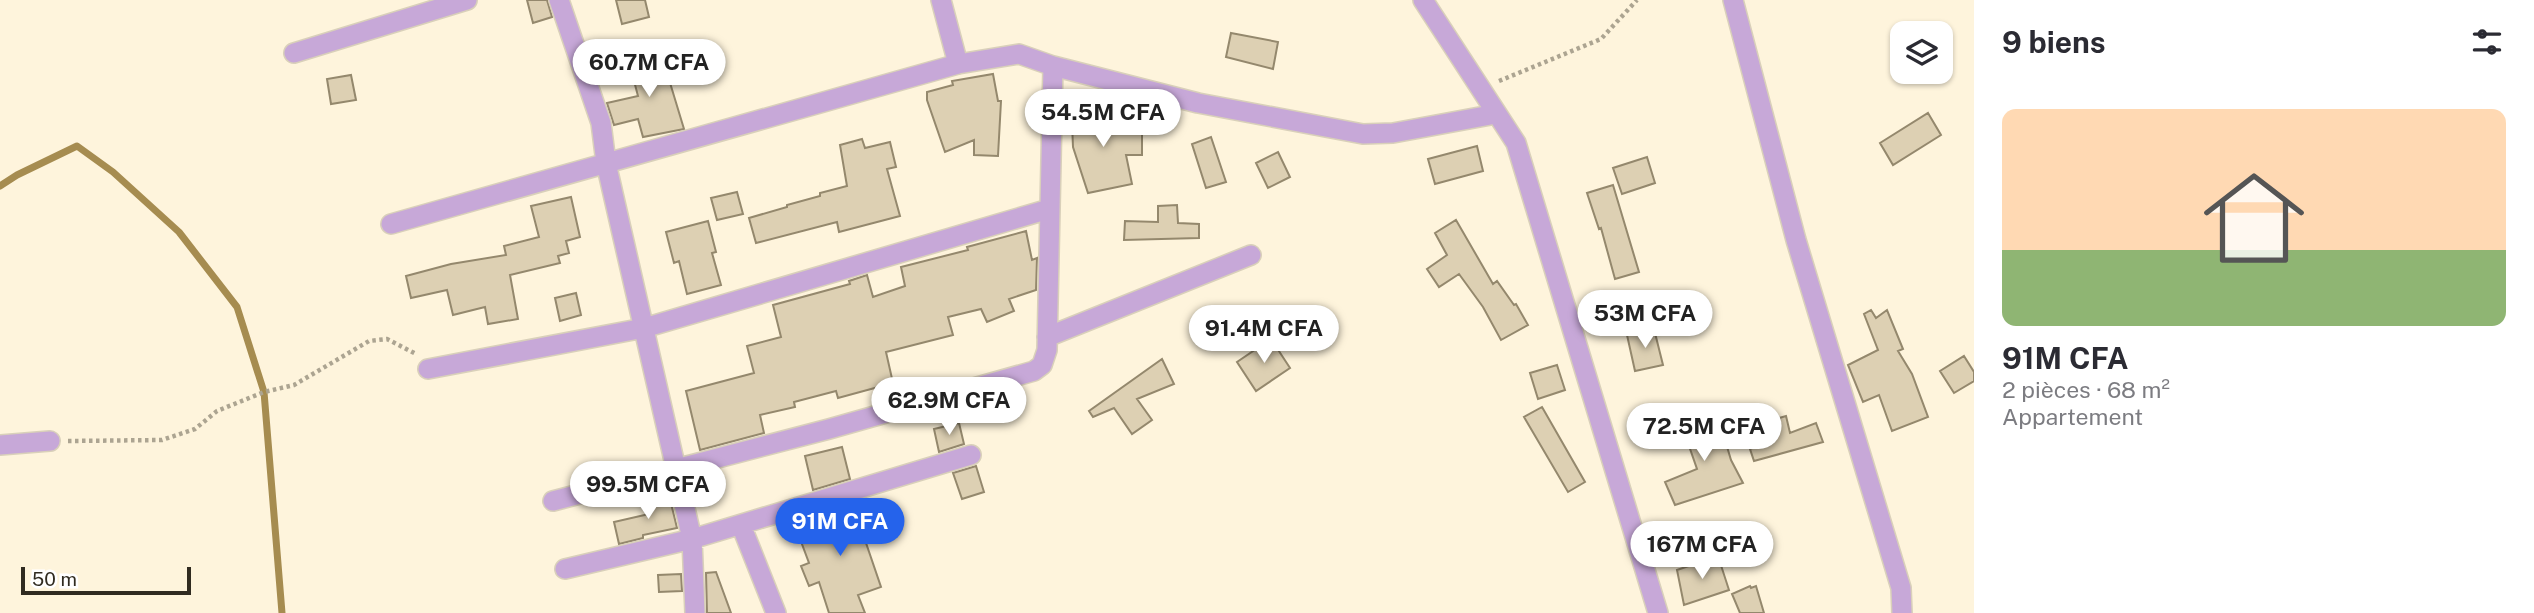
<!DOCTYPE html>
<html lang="fr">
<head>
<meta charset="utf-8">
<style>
	body { margin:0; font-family:"Public Sans",sans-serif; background:#f7f7f7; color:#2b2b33; height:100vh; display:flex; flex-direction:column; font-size:26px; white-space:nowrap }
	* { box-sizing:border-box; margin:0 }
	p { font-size:23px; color:#7c7c81 }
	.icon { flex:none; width:38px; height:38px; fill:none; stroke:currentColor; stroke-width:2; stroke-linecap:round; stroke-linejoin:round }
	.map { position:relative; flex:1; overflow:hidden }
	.panel { display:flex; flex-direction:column; background:#fff; width:560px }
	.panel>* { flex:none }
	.controls { position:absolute; left:1890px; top:21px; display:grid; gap:14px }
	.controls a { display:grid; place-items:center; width:63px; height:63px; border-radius:14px; background:#fff; box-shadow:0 2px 5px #0004; font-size:35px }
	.scale { position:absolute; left:21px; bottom:18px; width:170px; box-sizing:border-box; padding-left:7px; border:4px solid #302b20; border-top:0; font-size:19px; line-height:24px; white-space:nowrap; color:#302b20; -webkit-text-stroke:5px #fff; paint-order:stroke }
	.price { position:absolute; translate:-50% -60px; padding:0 16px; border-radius:24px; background:#fff; color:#222; font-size:23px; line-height:46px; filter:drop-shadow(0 2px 4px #0008) }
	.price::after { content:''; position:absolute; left:50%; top:42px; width:21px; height:16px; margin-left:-10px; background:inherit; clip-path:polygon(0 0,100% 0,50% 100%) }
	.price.selected { background:#2563eb; color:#fff }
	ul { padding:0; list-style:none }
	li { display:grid; align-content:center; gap:14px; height:371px; padding:0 28px }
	li span { display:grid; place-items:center; height:217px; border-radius:14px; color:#555 }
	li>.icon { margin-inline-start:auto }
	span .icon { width:126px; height:126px; fill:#fffc; stroke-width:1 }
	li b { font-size:30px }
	h2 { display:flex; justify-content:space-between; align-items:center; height:84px; padding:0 28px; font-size:30px }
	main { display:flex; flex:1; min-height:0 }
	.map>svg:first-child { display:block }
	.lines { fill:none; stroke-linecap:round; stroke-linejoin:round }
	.stream { stroke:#a68c50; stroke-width:7 }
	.building { fill:#ddd0b3; stroke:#94886d; stroke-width:2 }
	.minor-casing { stroke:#d9d0ba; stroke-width:22 }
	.path { stroke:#aca491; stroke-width:4.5; stroke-dasharray:3.5 3.5; stroke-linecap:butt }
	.minor { stroke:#c7a8d8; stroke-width:19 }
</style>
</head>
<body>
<main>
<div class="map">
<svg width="1974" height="613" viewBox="0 0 1974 613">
	<rect width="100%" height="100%" fill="#fef4dc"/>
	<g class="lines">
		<!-- stream -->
		<path class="stream" d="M 0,186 L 17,175 L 77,146 L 113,172 L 179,232 L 237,307 L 264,392 L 282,613"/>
	</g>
	<!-- building -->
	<path class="building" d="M 527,0 L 547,0 L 552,17 L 533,23 Z
		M 616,0 L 645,0 L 649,17 L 622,24 Z
		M 1231,33 L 1278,42 L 1273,69 L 1226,57 Z
		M 661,53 L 684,129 L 643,137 L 638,119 L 614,125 L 607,103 L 638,96 L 629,62 Z
		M 993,74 L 998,101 L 1001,101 L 998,156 L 974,155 L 974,140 L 945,152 L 927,100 L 927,92 L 953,85 L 952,81 Z
		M 351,75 L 356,100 L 331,104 L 327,79 Z
		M 1089,98 L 1090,127 L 1142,125 L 1142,155 L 1126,155 L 1132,184 L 1088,193 L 1073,147 L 1071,99 Z
		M 1928,113 L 1941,135 L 1893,165 L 1880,143 Z
		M 1211,137 L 1226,182 L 1206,188 L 1192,144 Z
		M 862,139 L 865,148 L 890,142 L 896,167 L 887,169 L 900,216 L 839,232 L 837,222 L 756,243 L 749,218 L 787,207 L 787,205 L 820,196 L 820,193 L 847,186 L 840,145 Z
		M 1477,146 L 1483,171 L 1435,184 L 1428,159 Z
		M 1278,152 L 1290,177 L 1268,188 L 1256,163 Z
		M 1647,157 L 1655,183 L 1622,194 L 1613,168 Z
		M 1613,185 L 1639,272 L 1615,279 L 1601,228 L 1599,229 L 1587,193 Z
		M 737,192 L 743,214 L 717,220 L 711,198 Z
		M 571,197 L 580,237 L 566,241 L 569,253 L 558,256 L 560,263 L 510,275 L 518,319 L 488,324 L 485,307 L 453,315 L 447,290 L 411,298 L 406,276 L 451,264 L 506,255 L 504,246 L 539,237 L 531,206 Z
		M 1177,205 L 1178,223 L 1199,224 L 1199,238 L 1124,240 L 1125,221 L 1158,222 L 1158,206 Z
		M 1456,220 L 1493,284 L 1497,281 L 1514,305 L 1516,304 L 1528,325 L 1501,340 L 1483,307 L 1459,274 L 1439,287 L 1427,269 L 1447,255 L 1435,233 Z
		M 708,221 L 716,252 L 712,253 L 721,285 L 687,294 L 679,261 L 674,263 L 666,232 Z
		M 1026,231 L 1032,260 L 1037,258 L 1036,290 L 1009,299 L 1014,311 L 987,322 L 981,309 L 948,317 L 953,335 L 886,352 L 893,383 L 838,398 L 836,391 L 794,402 L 795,407 L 760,415 L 764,433 L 700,450 L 686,391 L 754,373 L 747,346 L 781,337 L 773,305 L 850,284 L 849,281 L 867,275 L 873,297 L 905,286 L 901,267 L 968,250 L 967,247 Z
		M 576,293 L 581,315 L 560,321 L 555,298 Z
		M 1871,310 L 1876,318 L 1887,310 L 1903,349 L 1898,351 L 1912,374 L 1928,417 L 1892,431 L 1879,395 L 1863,402 L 1848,365 L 1878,350 L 1864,314 Z
		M 1654,329 L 1663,365 L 1635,371 L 1627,335 Z
		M 1271,339 L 1290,368 L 1256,391 L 1237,362 Z
		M 1964,356 L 1974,372 L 1974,381 L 1954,393 L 1940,371 Z
		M 1162,359 L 1174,384 L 1137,399 L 1152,420 L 1132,434 L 1114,408 L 1093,417 L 1089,411 Z
		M 1557,365 L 1565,390 L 1538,399 L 1530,373 Z
		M 1542,407 L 1585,482 L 1568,492 L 1524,417 Z
		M 1698,410 L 1714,436 L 1723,433 L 1731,460 L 1743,483 L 1675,505 L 1665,482 L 1697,469 L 1679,417 Z
		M 1786,416 L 1790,433 L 1816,423 L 1823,442 L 1754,461 L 1750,449 L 1774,439 L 1769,421 Z
		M 959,423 L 964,444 L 939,452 L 934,429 Z
		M 842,447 L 850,479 L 813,490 L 805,456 Z
		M 976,466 L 984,492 L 962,499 L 953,473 Z
		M 669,495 L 677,528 L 643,535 L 643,538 L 619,544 L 614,522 L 649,514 L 646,500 Z
		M 856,502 L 857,506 L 861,504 L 872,534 L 864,537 L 881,587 L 858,595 L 865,613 L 829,613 L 819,582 L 809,586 L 801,566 L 809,563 L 796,528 L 821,519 L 819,513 Z
		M 1743,524 L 1751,548 L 1722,558 L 1714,534 Z
		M 1718,556 L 1729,590 L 1684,605 L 1677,570 Z
		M 716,572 L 731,613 L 707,613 L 706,573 Z
		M 681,574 L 682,591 L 659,592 L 658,575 Z
		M 1750,586 L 1751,588 L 1756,586 L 1764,613 L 1740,613 L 1732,594 Z"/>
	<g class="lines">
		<defs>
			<path id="minor" d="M 559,0 L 601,123 L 606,163 L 692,539 L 695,613
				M 941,0 L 958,64
				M 1423,0 L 1516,143 L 1658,613
				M 1733,0 L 1796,240 L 1901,588 L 1902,613
				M 294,53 L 467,0
				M 391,224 L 958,64 L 1019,54 L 1053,66 L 1198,103 L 1363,134 L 1393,133 L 1496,114
				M 1047,337 L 1251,255
				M 428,369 L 644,328 L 1049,209
				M 0,445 L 50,441
				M 553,501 L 829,429 L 1034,371 L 1042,365 L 1047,350 L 1053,66
				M 741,525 L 776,613
				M 565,569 L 692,539 L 971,455"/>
		</defs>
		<!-- minor casing -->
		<use href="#minor" class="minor-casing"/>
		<!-- path -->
		<path class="path" d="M 1499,81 L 1601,39 L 1637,0
			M 68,441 L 162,440 L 195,429 L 217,411 L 264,392 L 294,385 L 369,341 L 387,339 L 416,354"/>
		<!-- minor -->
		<use href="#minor" class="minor"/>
	</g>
</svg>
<div class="controls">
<a><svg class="icon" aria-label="layers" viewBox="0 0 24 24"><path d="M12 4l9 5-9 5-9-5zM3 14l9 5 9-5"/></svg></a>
</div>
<div class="scale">50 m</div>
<b class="price" style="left:649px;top:99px">60.7M CFA</b>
<b class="price" style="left:1103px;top:149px">54.5M CFA</b>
<b class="price" style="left:1645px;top:350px">53M CFA</b>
<b class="price" style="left:1264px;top:365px">91.4M CFA</b>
<b class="price" style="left:949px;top:437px">62.9M CFA</b>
<b class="price" style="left:1704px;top:463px">72.5M CFA</b>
<b class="price" style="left:648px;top:521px">99.5M CFA</b>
<b class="price selected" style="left:840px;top:558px">91M CFA</b>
<b class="price" style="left:1702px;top:581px">167M CFA</b>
</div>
<section class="panel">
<h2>9 biens<svg class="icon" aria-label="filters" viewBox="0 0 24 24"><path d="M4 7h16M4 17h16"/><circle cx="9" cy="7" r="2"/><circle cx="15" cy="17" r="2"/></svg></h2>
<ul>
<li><span style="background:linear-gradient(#ffd9b3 65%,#8fb573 0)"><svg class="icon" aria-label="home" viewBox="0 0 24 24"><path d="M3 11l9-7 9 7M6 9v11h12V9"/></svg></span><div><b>91M CFA</b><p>2 pièces · 68 m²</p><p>Appartement</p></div></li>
</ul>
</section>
</main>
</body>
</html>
